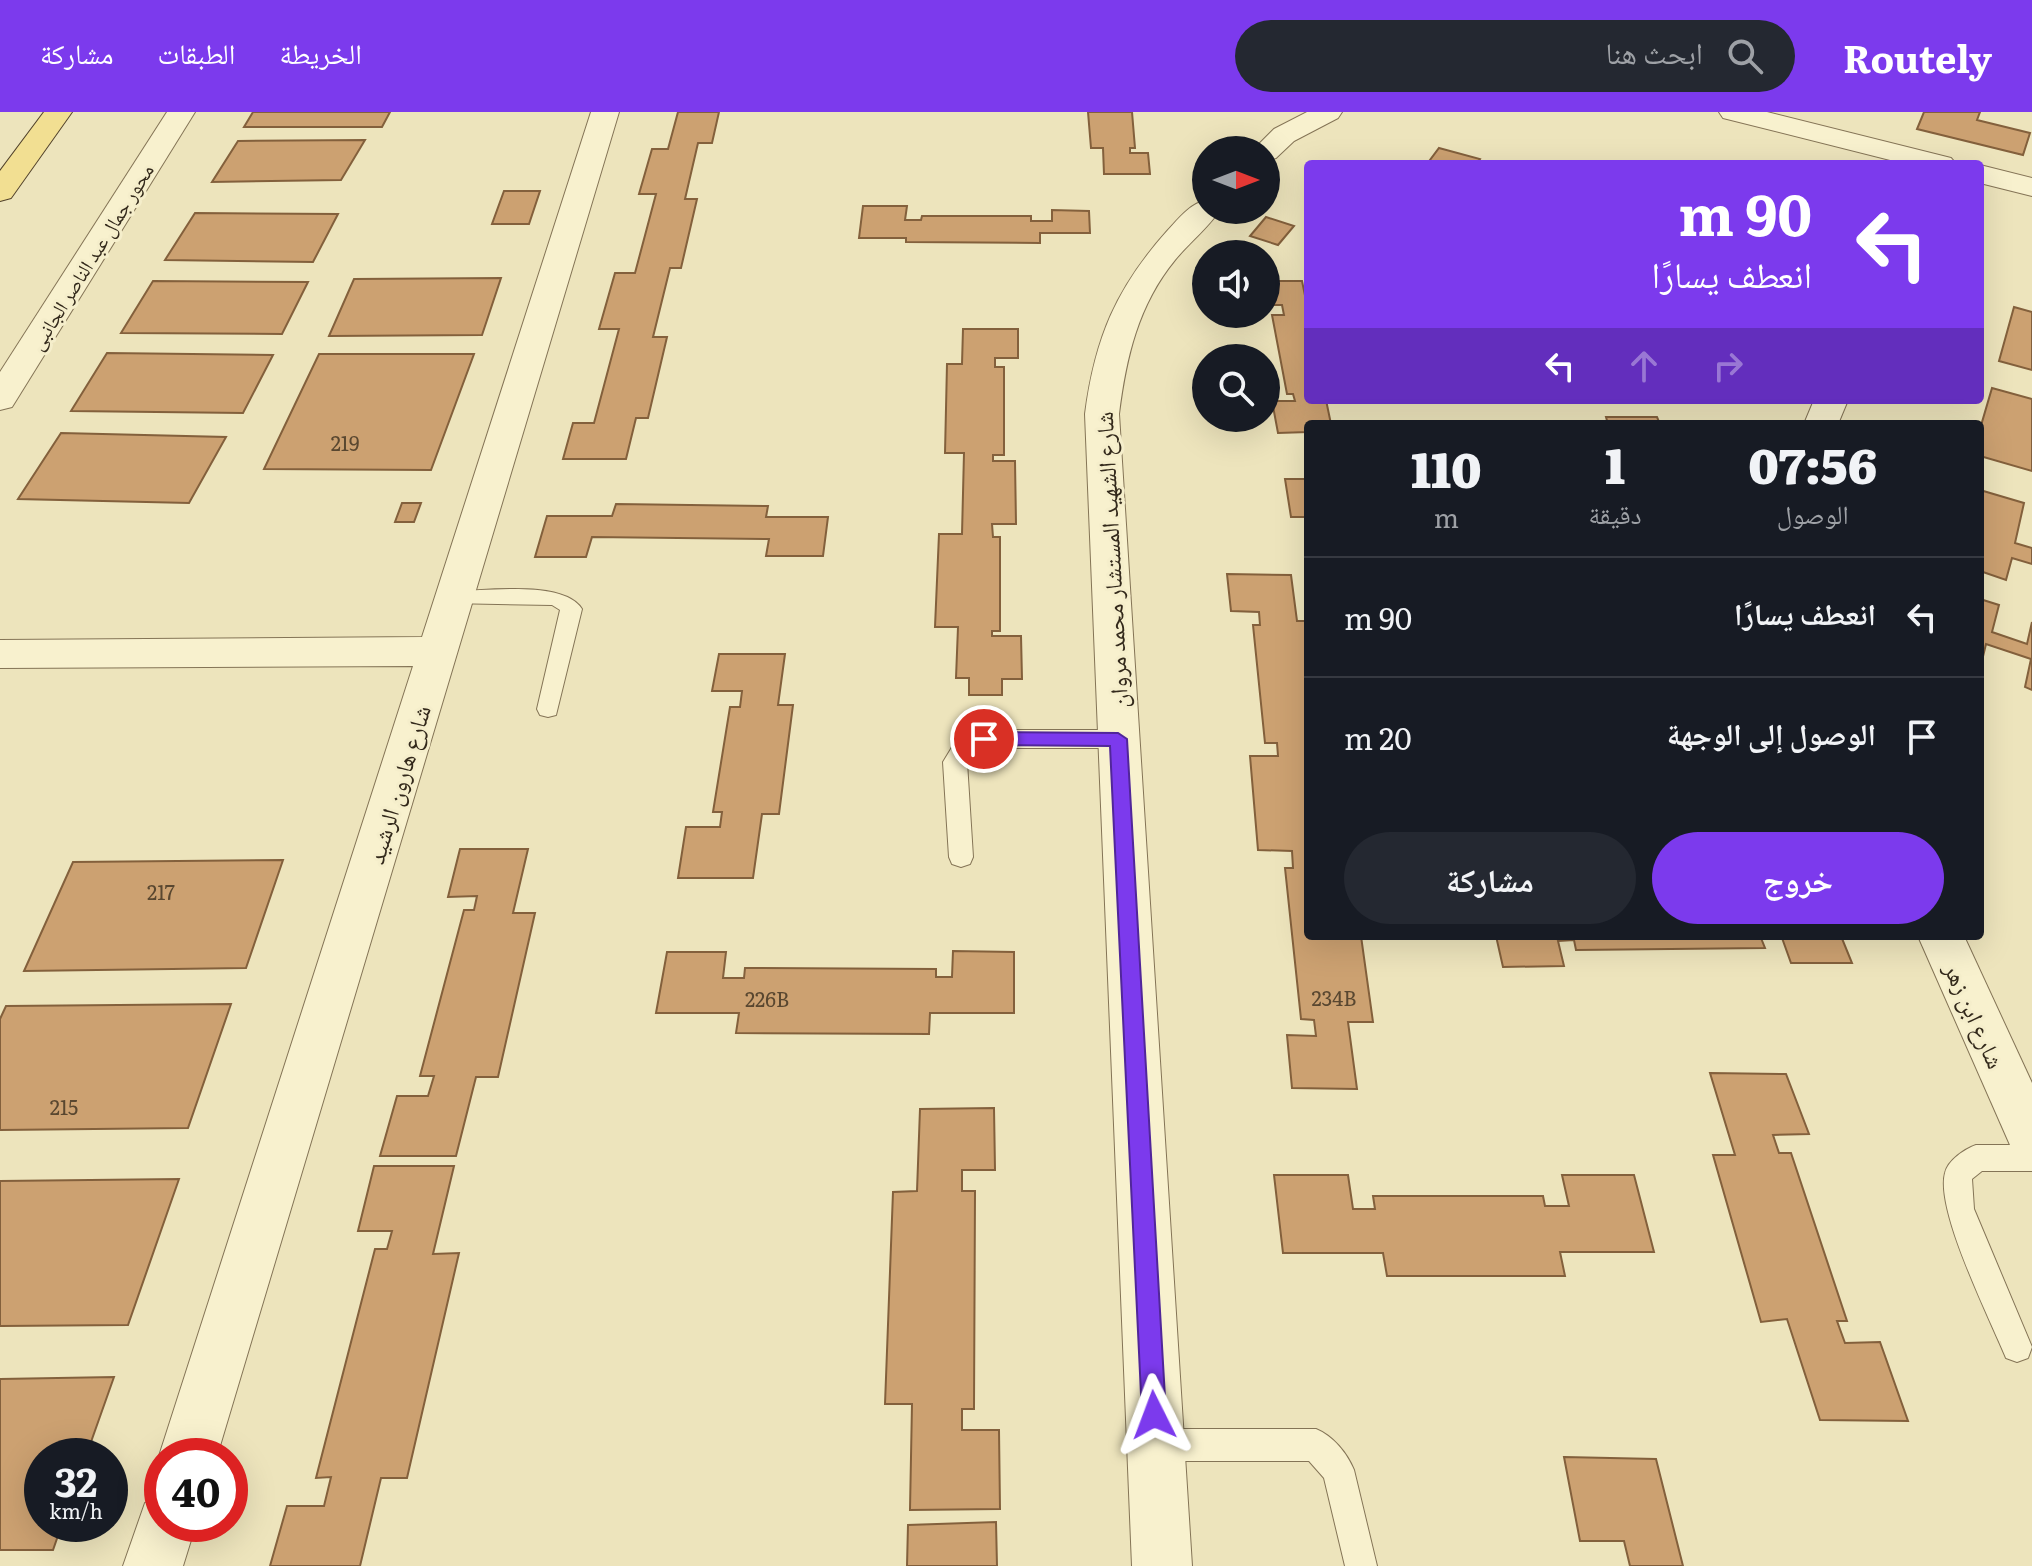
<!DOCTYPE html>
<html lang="ar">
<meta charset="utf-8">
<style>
:root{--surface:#171b24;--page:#242831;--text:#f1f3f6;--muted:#9ea1a6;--line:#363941;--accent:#7c3aed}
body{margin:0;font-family:Literata,"Noto Naskh Arabic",serif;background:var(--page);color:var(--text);direction:rtl;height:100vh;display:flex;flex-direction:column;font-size:30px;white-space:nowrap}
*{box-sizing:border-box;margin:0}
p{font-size:26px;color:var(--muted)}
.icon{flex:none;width:44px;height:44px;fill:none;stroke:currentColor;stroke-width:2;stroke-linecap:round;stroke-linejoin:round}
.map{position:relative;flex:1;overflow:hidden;direction:ltr}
.details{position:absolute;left:1304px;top:308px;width:680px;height:520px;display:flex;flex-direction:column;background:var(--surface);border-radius:8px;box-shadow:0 8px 32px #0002;direction:rtl}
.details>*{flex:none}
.top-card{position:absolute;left:1304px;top:48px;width:680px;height:244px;border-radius:8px;box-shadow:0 8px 32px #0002;direction:rtl;background:#7c3aed;color:#fff;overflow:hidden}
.needle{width:52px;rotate:90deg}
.fabs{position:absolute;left:1192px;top:24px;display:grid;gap:16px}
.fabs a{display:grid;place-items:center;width:88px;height:88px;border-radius:50%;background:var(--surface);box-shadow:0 8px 32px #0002;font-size:40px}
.speed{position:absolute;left:24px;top:1326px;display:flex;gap:16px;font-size:40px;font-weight:700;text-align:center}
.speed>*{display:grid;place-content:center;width:104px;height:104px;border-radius:50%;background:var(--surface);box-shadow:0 8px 32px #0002;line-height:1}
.speed small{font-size:20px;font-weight:400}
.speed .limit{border:12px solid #d22;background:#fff;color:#111}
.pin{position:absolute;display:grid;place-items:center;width:68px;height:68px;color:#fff;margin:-34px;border:4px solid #fff;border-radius:50%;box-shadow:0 2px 8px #0007}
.me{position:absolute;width:88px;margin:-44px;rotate:357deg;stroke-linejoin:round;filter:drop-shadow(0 0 6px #0008)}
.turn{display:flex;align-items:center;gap:28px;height:168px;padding:0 40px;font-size:36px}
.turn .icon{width:104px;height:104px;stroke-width:2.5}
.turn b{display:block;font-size:56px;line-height:68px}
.lanes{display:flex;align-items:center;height:76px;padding:0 40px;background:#0003;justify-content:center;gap:40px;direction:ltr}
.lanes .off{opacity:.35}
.eta{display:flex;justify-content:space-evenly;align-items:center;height:136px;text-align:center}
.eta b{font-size:48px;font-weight:800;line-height:56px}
.action{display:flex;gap:16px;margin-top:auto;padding:16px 40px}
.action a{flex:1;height:92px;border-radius:48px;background:var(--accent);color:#fff;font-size:32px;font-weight:800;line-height:92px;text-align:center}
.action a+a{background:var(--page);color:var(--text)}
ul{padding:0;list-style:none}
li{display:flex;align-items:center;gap:24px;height:120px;padding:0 40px;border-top:2px solid var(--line)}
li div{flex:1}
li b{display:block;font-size:30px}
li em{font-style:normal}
header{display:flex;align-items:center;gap:48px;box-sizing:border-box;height:112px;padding:0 40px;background:var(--accent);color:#fff}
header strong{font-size:38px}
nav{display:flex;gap:44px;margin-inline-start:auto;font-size:28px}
.search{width:560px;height:72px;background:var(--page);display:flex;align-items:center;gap:20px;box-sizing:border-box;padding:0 28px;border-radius:44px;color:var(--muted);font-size:30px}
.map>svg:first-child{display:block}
.building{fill:#cca171;stroke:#83603c;stroke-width:2}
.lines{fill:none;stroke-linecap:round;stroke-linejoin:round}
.service-casing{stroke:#847456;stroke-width:2}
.minor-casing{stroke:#847456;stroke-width:2}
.tertiary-casing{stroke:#847456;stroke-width:2}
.primary-casing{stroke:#51412a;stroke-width:2}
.service{fill:#f8f1ce;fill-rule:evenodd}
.minor{fill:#f8f1ce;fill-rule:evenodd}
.tertiary{fill:#f8f1ce;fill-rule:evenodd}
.primary{fill:#f2df92;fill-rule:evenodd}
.route{fill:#7c3aed;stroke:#51269a;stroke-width:2}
.labels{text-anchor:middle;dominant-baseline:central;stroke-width:6;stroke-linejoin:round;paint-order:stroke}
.far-street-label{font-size:20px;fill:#33291b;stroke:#f5eecb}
.number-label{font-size:20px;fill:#594730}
.street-label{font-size:24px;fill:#33291b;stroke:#f5eecb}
</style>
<header>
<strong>Routely</strong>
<div class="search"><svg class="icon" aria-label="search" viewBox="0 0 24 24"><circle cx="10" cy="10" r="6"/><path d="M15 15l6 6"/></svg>ابحث هنا</div>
<nav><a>الخريطة</a><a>الطبقات</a><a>مشاركة</a></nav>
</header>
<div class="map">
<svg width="2032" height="1454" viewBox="0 0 2032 1454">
<rect width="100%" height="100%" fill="#ede4bc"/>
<g class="building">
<polygon points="253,0 390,0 382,15 244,15"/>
<polygon points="678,0 719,0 712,31 698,31 685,87 697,87 681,156 670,156 653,225 667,225 648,306 636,306 626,347 563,347 573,311 594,311 619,217 599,217 615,161 635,161 656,82 639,82 652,37 668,37"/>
<polygon points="1088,0 1132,0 1135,36 1130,36 1130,41 1148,41 1150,62 1104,62 1103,36 1091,36"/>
<polygon points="1924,0 1980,0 1977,8 2030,21 2023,43 1917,17"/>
<polygon points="365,28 341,68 212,70 238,29"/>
<polygon points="1439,36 1480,47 1477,52 1427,52"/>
<polygon points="504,79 540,79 529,112 492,112"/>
<polygon points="863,94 907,94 905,108 921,108 922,104 1031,104 1031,109 1052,109 1052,98 1089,99 1090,121 1040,121 1040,131 906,130 906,126 859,126"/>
<polygon points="195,101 338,102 313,150 165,148"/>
<polygon points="1266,105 1294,114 1278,133 1250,124"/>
<polygon points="501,166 482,223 329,224 354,167"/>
<polygon points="153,169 308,170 282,222 121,221"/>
<polygon points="1266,169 1302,169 1308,198 1308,288 1326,288 1331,312 1308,312 1308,320 1278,321 1272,289 1295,289 1293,282 1287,282 1272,203 1284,203 1282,193 1266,193"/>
<polygon points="2014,195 2032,200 2032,258 1999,249"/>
<polygon points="963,217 1018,217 1018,246 995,246 995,255 1004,255 1004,343 993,343 993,349 1015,349 1016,412 992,412 993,425 1000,425 1000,519 992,519 992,524 1021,524 1022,567 1002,567 1002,583 969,583 969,566 956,566 958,515 935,515 939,422 962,422 964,341 945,341 947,252 962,252"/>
<polygon points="107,241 273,243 243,301 71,299"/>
<polygon points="319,242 474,242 431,358 264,357"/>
<polygon points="1992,276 2032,287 2032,359 1980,344 1980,317"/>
<polygon points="1606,305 1657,305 1660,312 1608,312"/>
<polygon points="61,321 226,325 189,391 18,387"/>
<polygon points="1285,367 1308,367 1308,405 1291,405"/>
<polygon points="1980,378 2024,391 2015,431 2032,436 2032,452 2012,446 2006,468 1980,459"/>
<polygon points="402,391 421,391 414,410 395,410"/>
<polygon points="616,392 768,394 766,405 828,405 823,444 766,444 769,427 592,425 586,445 535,445 547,404 612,404"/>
<polygon points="1227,462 1291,463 1297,509 1308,509 1308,824 1361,824 1373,910 1348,910 1357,977 1292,976 1287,923 1316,924 1314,908 1301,907 1285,756 1293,756 1292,739 1258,738 1250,644 1278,644 1277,631 1265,631 1253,513 1260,513 1259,500 1231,499"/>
<polygon points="1980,487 1999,493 1992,520 2027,532 2032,510 2032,578 2025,575 2031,547 1986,532 1980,557"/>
<polygon points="719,542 785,542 778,593 793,593 779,702 762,702 753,766 678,766 686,715 720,715 722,700 713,700 730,595 740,595 742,579 712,579"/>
<polygon points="460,737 528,737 513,801 535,801 498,965 476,965 456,1044 380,1044 397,984 428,984 434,964 420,964 464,798 474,798 477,784 448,785"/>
<polygon points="283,748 246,856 24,859 73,750"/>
<polygon points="1496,824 1841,824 1852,851 1791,851 1782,826 1761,826 1765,836 1576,838 1574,828 1558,829 1564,854 1503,855"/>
<polygon points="953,839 1014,840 1014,901 930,901 929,922 736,921 739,901 656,901 667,840 726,840 723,866 744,866 745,856 936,857 936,865 952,865"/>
<polygon points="231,892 188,1016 0,1018 0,907 6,894"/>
<polygon points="1710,961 1786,962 1809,1022 1773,1023 1779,1041 1791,1041 1847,1209 1837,1209 1845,1231 1880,1230 1908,1309 1820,1308 1787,1207 1761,1210 1713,1043 1735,1043"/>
<polygon points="994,996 995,1058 962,1058 962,1079 975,1079 974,1297 962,1297 962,1318 999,1318 1000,1397 910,1398 912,1292 885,1292 893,1080 917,1079 920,997"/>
<polygon points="374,1054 454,1054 433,1142 459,1141 407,1366 381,1366 360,1454 270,1454 287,1394 324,1394 331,1365 316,1366 375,1137 387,1137 392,1119 358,1119"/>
<polygon points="1274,1063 1348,1063 1353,1097 1375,1097 1373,1084 1543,1084 1545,1094 1569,1094 1562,1063 1634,1063 1654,1140 1560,1140 1565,1164 1387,1164 1383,1141 1283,1141"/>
<polygon points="179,1067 128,1213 0,1214 0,1069"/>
<polygon points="114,1265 86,1344 42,1344 42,1412 62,1412 53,1438 0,1438 0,1267"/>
<polygon points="1564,1345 1656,1347 1683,1454 1630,1454 1624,1429 1580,1429"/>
<polygon points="996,1410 997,1454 907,1454 908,1413"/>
</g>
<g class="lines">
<g class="service-casing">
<g id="service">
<path d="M455,479C487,479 564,468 582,497L556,603L548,605L540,603L537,597L560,498L552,493L448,491L444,486L448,481Z"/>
<polygon points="984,618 1118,618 1126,621 1129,627 1126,633 1118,636 984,636 973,639 967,650 973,745 970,752 961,755 952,752 949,745 943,650 957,627"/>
<path d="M1976,1033H2032V1059H1982L1972,1067L1974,1097L2032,1235L2028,1246L2017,1250L2006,1246C1990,1207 1935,1098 1945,1061C1948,1048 1965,1037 1976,1033Z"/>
<path d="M1155,1317H1316C1333,1324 1347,1341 1354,1358L1377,1454H1345L1324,1366L1309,1349H1155L1144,1344L1139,1333L1144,1322Z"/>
</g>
</g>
<g class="minor-casing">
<g id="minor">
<polygon points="167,0 195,0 17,287 12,295 0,298 0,260"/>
<polygon points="591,0 619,0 217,1344 162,1344 162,1351 159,1344 413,554 0,556 0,528 422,525"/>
<polygon points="1814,288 1848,288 1838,312 1804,312"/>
<polygon points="1918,824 1964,824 2032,971 2032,1049 2014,1042"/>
<polygon points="162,1384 162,1412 196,1412 183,1454 123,1454 145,1391"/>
</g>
</g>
<g class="tertiary-casing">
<g id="tertiary">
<polygon points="1307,0 1342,0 1338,6 1294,29 1276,46 1266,49 1266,38 1253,38 1274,17"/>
<polygon points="1719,0 1767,0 1951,46 1956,52 1906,52 1723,6"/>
<polygon points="1980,53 2032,66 2032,84 1980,71"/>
<path d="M1206,88V98H1220C1208,116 1189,131 1175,148C1138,193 1126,246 1119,302L1192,1454H1132L1085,302C1095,226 1116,176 1168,118C1179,106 1190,92 1206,88Z"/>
</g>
</g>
<g class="primary-casing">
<polygon id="primary" points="44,0 72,0 11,86 0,89 0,59"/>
</g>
<use href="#service" class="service"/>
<use href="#minor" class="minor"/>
<use href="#tertiary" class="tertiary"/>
<use href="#primary" class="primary"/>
</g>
<polygon class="route" points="984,620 1118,621 1127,627 1166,1303 1162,1311 1154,1315 1146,1311 1142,1303 1110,634 984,633 975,627"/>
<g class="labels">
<g class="far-street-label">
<text transform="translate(90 144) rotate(-58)">محور جمال عبد الناصر الجانبى</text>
</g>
<g class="number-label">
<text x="345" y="330">219</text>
<text x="161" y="779">217</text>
<text x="1334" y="885">234B</text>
<text x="767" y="886">226B</text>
<text x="64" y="994">215</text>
</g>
<g class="street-label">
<text transform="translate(1110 448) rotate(-93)">شارع الشهيد المستشار محمد مروان</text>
<text transform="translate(397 672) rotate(-73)">شارع هارون الرشيد</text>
<text transform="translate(1976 903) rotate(66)">شارع ابن زهر</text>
</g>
</g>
</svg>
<div class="fabs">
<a><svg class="needle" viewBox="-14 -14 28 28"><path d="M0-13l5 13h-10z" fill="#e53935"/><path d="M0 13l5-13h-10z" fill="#9ea1a6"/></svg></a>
<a><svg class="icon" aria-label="sound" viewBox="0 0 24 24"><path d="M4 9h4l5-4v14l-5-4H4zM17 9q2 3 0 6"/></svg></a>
<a><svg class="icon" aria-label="search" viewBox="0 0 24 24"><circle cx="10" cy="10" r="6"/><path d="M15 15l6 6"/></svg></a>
</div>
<div class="speed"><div>32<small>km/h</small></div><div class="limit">40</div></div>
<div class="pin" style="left:984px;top:627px;background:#d93025"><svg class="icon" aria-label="arrive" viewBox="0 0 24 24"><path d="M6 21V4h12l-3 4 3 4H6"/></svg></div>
<svg class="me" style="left:1154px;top:1303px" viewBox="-20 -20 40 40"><path d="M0-17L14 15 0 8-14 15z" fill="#7c3aed" stroke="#fff" stroke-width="4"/></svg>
<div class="top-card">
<div class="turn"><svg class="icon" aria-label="left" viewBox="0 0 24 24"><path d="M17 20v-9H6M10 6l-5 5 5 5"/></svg><div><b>90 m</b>انعطف يسارًا</div></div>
<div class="lanes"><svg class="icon" aria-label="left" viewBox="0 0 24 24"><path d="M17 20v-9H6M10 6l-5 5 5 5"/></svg><svg class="icon off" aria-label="ahead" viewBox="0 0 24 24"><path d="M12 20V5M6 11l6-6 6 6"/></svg><svg class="icon off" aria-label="right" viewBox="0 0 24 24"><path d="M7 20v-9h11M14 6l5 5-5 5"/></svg></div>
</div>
<section class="details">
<div class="eta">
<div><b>07:56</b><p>الوصول</p></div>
<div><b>1</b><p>دقيقة</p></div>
<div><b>110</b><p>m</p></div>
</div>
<ul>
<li><svg class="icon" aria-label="left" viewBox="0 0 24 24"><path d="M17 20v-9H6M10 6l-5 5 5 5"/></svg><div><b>انعطف يسارًا</b></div><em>90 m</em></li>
<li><svg class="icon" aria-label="arrive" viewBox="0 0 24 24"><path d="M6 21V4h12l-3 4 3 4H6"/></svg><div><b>الوصول إلى الوجهة</b></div><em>20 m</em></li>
</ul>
<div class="action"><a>خروج</a><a>مشاركة</a></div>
</section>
</div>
